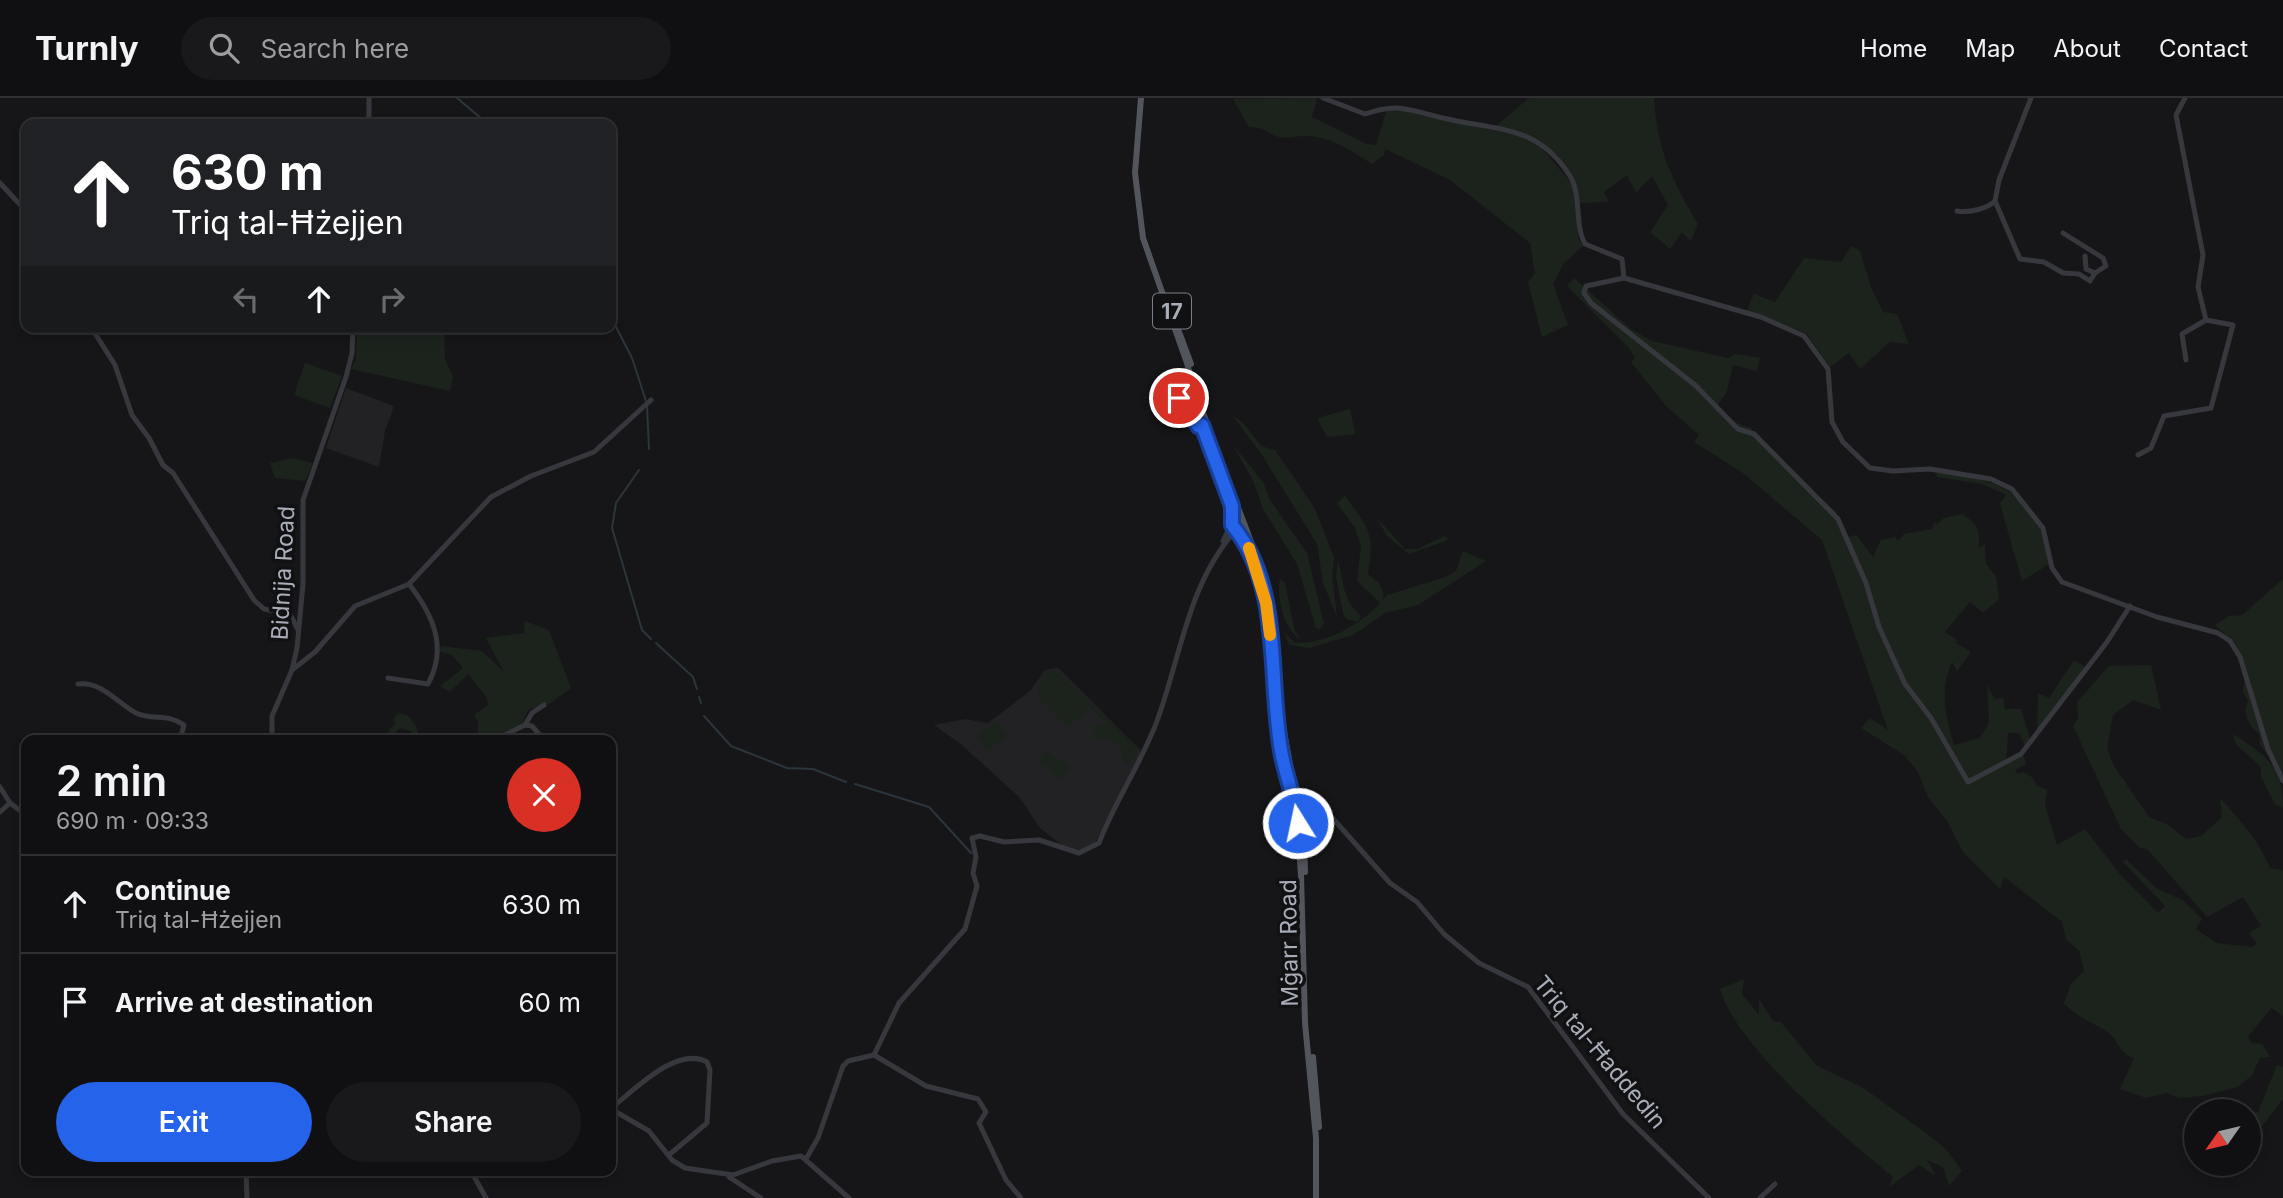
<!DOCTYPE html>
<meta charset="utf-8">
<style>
:root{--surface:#101012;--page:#19191b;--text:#f1f3f6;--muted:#9c9d9f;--line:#303032;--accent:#2563eb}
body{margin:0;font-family:Inter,sans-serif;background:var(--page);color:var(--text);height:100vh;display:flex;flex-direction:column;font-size:26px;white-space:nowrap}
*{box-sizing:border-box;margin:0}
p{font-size:23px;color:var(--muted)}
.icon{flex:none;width:38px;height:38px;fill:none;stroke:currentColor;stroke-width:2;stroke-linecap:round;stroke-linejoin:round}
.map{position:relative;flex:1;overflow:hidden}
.panel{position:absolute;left:21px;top:637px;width:595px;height:441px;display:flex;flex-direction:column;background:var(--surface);border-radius:14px;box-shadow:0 4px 10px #0003,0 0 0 2px var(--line)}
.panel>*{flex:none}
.hud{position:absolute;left:21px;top:21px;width:595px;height:214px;border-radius:14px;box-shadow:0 4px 10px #0003,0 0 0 2px var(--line);background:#202124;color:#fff;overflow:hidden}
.needle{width:46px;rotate:236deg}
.controls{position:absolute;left:2184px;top:1001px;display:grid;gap:14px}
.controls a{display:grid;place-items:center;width:77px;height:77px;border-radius:50%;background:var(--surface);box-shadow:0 4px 10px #0003,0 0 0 2px var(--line);font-size:35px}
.pin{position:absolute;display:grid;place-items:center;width:60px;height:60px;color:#fff;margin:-30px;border:4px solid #fff;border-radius:50%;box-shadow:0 2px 7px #0007}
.me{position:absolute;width:77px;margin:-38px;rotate:350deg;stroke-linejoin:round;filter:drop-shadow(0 0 5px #0008)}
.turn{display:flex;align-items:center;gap:24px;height:147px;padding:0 35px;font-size:32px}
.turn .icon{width:91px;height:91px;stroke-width:2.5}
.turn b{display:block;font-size:49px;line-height:60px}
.lanes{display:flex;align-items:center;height:66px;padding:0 35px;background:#0003;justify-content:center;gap:35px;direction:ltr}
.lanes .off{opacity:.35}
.round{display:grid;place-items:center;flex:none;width:74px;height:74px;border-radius:37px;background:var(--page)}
.summary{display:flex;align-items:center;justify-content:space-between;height:119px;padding:0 35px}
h1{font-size:42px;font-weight:600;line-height:52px}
.cta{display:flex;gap:14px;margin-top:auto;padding:14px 35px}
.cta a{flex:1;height:80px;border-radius:42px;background:var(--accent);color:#fff;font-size:28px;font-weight:600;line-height:80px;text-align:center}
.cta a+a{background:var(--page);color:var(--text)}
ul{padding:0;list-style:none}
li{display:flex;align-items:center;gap:21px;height:98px;padding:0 35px;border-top:2px solid var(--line)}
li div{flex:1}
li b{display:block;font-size:26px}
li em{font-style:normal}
header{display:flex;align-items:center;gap:42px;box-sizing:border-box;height:98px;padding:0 35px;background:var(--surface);border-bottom:2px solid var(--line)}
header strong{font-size:33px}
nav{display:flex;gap:38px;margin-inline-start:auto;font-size:24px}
.search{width:490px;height:63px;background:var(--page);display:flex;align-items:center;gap:18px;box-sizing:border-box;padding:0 24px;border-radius:38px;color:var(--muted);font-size:26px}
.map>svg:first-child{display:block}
.built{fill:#222225}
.green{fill:#1c231d}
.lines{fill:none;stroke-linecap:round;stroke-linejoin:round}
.stream{stroke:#2c353c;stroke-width:2}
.minor{stroke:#37383d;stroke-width:5}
.major{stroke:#53555c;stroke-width:6}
.route-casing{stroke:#184099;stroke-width:18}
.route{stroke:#2563eb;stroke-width:12}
.slow{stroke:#f59e0b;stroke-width:12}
.labels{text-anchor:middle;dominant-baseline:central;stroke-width:7;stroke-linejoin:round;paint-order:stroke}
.shield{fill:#111113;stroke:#7b7e86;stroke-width:2}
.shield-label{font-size:21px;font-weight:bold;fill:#a8adb8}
.street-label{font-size:23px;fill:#a8adb8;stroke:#111113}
</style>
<header>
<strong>Turnly</strong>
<div class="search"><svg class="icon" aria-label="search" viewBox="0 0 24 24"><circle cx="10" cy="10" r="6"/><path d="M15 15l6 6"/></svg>Search here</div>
<nav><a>Home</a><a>Map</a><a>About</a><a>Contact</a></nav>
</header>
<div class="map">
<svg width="2283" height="1100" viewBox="0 0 2283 1100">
<rect width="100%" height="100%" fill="#161618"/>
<g class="built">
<polygon points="346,290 394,308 385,333 379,369 326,350"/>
<polygon points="1058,570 1142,654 1093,749 1079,752 1063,748 1040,730 1020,700 962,647 934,627 965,621 988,625 1030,593 1045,572"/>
</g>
<g class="green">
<path d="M1317,0L1312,19L1367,46L1376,47L1387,11L1407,10L1522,37L1540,48L1573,87L1579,142L1583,148L1563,166L1553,186L1568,227L1542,239L1528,184L1535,175L1530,145L1450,82L1385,51L1384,57L1372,66C1353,54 1329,37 1306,38C1296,38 1289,41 1279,39C1266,35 1263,28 1249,29L1233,1Z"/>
<path d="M1529,0H1654C1657,51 1672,83 1698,126L1691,143L1682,134L1670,151L1650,134L1668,107L1652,78L1636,95L1627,77L1604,94L1609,104L1579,105C1571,59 1540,38 1497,27Z"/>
<polygon points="1851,148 1860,153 1872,192 1883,214 1897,216 1909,246 1890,244 1860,271 1849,255 1830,269 1806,235 1747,212 1754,196 1775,204 1804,160 1841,164"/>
<path d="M1574,180L1631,231L1652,243L1728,260L1735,256L1760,260L1757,273L1733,267L1727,293L1717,308L1733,324L1752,330L1750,334H1756L1799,380L1835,413L1848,439L1856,437L1873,459L1881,442L1895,439L1898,443L1904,436L1932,431L1934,424L1937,426L1944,420L1962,416C1977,425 1980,432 1979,450L1985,446L1986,466L1996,478L1999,501L1983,515L1970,504L1945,534L1957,542L1956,545L1971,554L1957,573L1952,564C1939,592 1946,619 1954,647L1980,640L1989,625L1987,587L1995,601L2003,600L2005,611H2021L2030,641L2025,648L2019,635H2008L2006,666L2023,657L2026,666L2015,672L2017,676L2024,674L2033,680L2036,687L2047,692L2045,707L2057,747L2085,731L2119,775L2158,815L2165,808L2123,764L2127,762L2156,790L2184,803L2202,821L2196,831L2216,845L2252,849L2257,846L2249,835L2261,828L2243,799L2207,819L2147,751L2140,750L2121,731L2073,628L2078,621L2077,604L2109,568L2151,567L2161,612L2133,602L2113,617L2107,650L2114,668L2149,719L2167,726L2186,741L2201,738L2222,719L2220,700C2239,721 2259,742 2270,770L2283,772V918L2271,910L2248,939L2252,945L2262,946L2270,959L2260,960L2252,977L2238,989L2202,998L2179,1000L2167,995L2146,1000L2120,991L2134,960C2118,955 2118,940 2106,933C2091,924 2077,919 2064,905L2071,886L2084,873L2079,853L2066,841L2062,824L2004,779L2000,791L1963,754L1947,723L1928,699L1918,674L1904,657L1861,630L1870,620L1888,632L1822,442L1743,375L1694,344L1699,337L1666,308L1631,264L1635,260L1629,250L1567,188Z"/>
<polygon points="357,229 444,229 445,261 453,279 450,293 351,271 356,262"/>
<polygon points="305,265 342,278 330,310 294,297"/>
<polygon points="1350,311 1355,336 1327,339 1317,320"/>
<polygon points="1233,318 1243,325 1261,348 1275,352 1314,409 1334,459 1332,477 1337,519 1323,485 1317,446 1262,357"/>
<polygon points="1233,347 1263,384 1270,402 1307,455 1324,526 1320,531 1316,530 1297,466 1263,411 1254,385"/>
<polygon points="293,360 313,365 305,383 275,380 270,365"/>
<path d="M1936,373C1982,381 2016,383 2040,429C2046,440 2045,455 2049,466L2022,483L2000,406L2006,397L1982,386L1937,379Z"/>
<path d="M1345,398C1369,431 1375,434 1368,476L1379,485L1384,497L1381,504L1387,497L1446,479L1456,473L1463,453L1486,463L1418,507L1385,515L1353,537L1309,550L1289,547L1284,534L1295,545C1327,546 1360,527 1380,505L1357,483L1361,447L1355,430L1337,405Z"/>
<polygon points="1377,420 1405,451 1417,451 1445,438 1448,442 1409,456 1387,438"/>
<path d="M1338,462C1344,486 1343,503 1361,518L1358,524L1346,521L1343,515L1336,479Z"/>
<path d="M1280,481L1285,485L1295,534L1301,541C1284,535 1276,496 1280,481Z"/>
<polygon points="2283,481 2283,676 2274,662 2236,546 2215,527 2229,518 2242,517"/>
<polygon points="525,523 549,532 571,590 551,605 529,611 521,628 489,642 478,642 478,624 474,617 488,607 487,600 468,576 450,594 440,588 463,570 452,557 440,554 441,548 482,553 504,574 486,540 524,535"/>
<polygon points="2074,562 2086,569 2037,632 2038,595 2049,600"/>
<path d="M1057,572L1140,652L1129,667L1121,661L1123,653L1109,640L1094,641L1091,634L1095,628L1107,626L1088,608L1083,619L1071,624L1073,627L1068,629L1038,600C1038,589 1037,584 1046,574Z"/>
<path d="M2245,579L2271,661L2260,647V636C2249,629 2242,616 2248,603L2243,594Z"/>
<polygon points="398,615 407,617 415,626 419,638 427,638 424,642 419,642 410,633 400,630 389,641 388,633 396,625 393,622"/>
<polygon points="997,624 1007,638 987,652 977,638"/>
<path d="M2233,636C2266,658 2283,667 2283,710L2275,706L2261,679V669L2236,646Z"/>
<polygon points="1046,652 1070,669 1062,681 1038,664"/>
<path d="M1744,881L1742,896L1759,917V901L1773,923L1781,924L1817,968L1862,989L1926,1035L1946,1051L1962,1073L1949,1088L1943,1069L1927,1062L1936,1078L1919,1067L1889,1089L1893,1079C1843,1038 1738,951 1720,891Z"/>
<polygon points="2277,967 2283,969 2283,1001 2249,1045 2247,1013 2258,1014"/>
</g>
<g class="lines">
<g class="stream">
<polyline points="457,0 488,26"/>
<polyline points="611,219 632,260 646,303"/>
<polyline points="647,308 649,351"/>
<polyline points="639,372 616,405 612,430 642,532 651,541"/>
<polyline points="656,545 693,579 697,591"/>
<polyline points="699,599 701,605"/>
<polyline points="704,618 731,648 787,670 813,671 846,684"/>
<polyline points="855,686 929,709 971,755"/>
</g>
<g class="minor">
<polyline points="369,0 369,26"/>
<path d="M1323,0L1365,16C1400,4 1408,12 1443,20C1495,33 1537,25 1570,78C1582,98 1574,126 1585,146L1622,161L1624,180"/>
<polyline points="2031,0 1999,82 1995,103 2020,161 2044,164 2063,175 2079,176 2090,183 2095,175 2106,168 2103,160 2063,135"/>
<polyline points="2185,0 2176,17 2203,157 2198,189 2206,222 2182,236 2186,262"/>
<polyline points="0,85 26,113"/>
<path d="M1957,113C1969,115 1987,111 1995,103"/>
<polyline points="2085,158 2086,171 2095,175"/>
<polyline points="91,229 115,267 132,317 149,340 163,367 173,375 254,502 264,511 290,516 298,532"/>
<polyline points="1169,274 1175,283 1179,300 1198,328 1202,327"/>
<polyline points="2138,357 2151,350 2164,318 2211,310 2233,227 2206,222"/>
<polyline points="1223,443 1232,424"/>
<polyline points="2130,508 2107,544 2021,656 1968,684 1931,620 1905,586 1879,529 1866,485 1838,421 1754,336 1738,331 1695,287 1591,205 1584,195 1586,188 1624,180 1761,219 1804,238 1828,271 1832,324 1843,344 1870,370 1893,373 1930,371 1991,381 2012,391 2043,430 2052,470 2062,484 2157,519 2218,535 2230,543 2240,559 2268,651 2283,683"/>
<polyline points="292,572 315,554 355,508 409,486 491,399 531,378 594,354 651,302"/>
<path d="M388,580L428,586C448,549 433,517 409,486"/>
<path d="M78,586C102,583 117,605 136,615C153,623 168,615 184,627L180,642"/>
<polyline points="525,627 532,628 544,642"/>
<polyline points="272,642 272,618 292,572 297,550 303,486 303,402 346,279 352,255 353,229"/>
<polyline points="495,642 525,627 532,615 544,607"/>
<polyline points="0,689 10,705 26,717"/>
<polyline points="1300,710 1329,716 1390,785 1417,804 1444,836 1479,865 1528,889 1623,1016 1709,1100"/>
<polyline points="0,714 10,705"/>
<path d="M874,957L899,905L965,831L977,788L973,775L976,759L972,740L980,738L1004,744L1039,742L1079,755L1099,745C1115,703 1141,666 1157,623C1181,558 1188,485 1236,432"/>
<polyline points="874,957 926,988 978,1001 986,1014 979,1025 1006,1082 1021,1100"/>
<path d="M611,1010C633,994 676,947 707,964L710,972L707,1025L670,1056"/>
<polyline points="611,1011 649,1033 672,1062 685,1070 733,1077 772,1063 801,1058 849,1100"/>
<polyline points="806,1061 818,1040 843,968 848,963 874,957"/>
<polyline points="246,1073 247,1100"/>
<polyline points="471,1073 486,1100"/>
<polyline points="729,1079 761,1100"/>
<polyline points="1760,1100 1775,1086"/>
</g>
<g class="major">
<polyline points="1141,0 1135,75 1143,140 1187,265 1206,340 1232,408 1232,427 1245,440 1266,505 1282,658 1296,711 1301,777 1305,925 1316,1040 1316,1100"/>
<polyline points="1168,204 1191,266"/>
<path d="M1204,317C1220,372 1246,422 1262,477"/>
<polyline points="1283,629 1304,740 1305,774"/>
<polyline points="1313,959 1319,1029"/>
</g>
</g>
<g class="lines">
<g class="route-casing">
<path id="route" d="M1179,300L1198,328L1202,327L1232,408V427C1284,489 1267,583 1282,658C1287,681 1295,702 1298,725"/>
</g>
<use href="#route" class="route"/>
<polyline class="slow" points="1249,450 1266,505 1270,537"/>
</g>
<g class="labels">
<rect class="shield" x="1153" y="195.5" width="38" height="35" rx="5"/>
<g class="shield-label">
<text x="1172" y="213">17</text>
</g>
<g class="street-label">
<text transform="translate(283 475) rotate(-87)">Bidnija Road</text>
<text transform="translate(1289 845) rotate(-91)">Mġarr Road</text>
<text transform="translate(1600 954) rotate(50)">Triq tal-Ħaddedin</text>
</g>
</g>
</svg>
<div class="controls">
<a><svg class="needle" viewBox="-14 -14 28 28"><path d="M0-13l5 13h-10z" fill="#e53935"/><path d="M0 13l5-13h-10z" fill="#9c9d9f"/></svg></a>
</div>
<div class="pin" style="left:1179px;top:300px;background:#d93025"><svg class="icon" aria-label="arrive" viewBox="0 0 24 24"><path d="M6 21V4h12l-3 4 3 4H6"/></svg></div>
<svg class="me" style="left:1298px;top:725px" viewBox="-20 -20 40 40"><circle r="17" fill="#2563eb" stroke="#fff" stroke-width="3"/><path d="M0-11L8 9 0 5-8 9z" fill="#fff"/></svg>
<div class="hud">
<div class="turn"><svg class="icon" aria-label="ahead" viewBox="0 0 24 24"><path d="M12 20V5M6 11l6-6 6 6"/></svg><div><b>630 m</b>Triq tal-Ħżejjen</div></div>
<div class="lanes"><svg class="icon off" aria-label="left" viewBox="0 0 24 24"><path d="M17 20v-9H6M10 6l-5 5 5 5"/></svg><svg class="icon" aria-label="ahead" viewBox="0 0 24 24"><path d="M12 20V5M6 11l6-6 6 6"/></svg><svg class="icon off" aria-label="right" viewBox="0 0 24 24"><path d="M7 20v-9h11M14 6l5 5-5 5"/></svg></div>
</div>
<section class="panel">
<div class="summary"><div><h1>2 min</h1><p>690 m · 09:33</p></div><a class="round" style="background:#d93025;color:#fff"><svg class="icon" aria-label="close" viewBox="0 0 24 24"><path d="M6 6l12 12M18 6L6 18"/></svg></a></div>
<ul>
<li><svg class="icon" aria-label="ahead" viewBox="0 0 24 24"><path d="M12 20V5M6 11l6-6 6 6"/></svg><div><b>Continue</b><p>Triq tal-Ħżejjen</p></div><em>630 m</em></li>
<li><svg class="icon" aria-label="arrive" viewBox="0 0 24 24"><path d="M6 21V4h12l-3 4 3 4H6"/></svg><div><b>Arrive at destination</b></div><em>60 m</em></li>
</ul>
<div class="cta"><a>Exit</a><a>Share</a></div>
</section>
</div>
